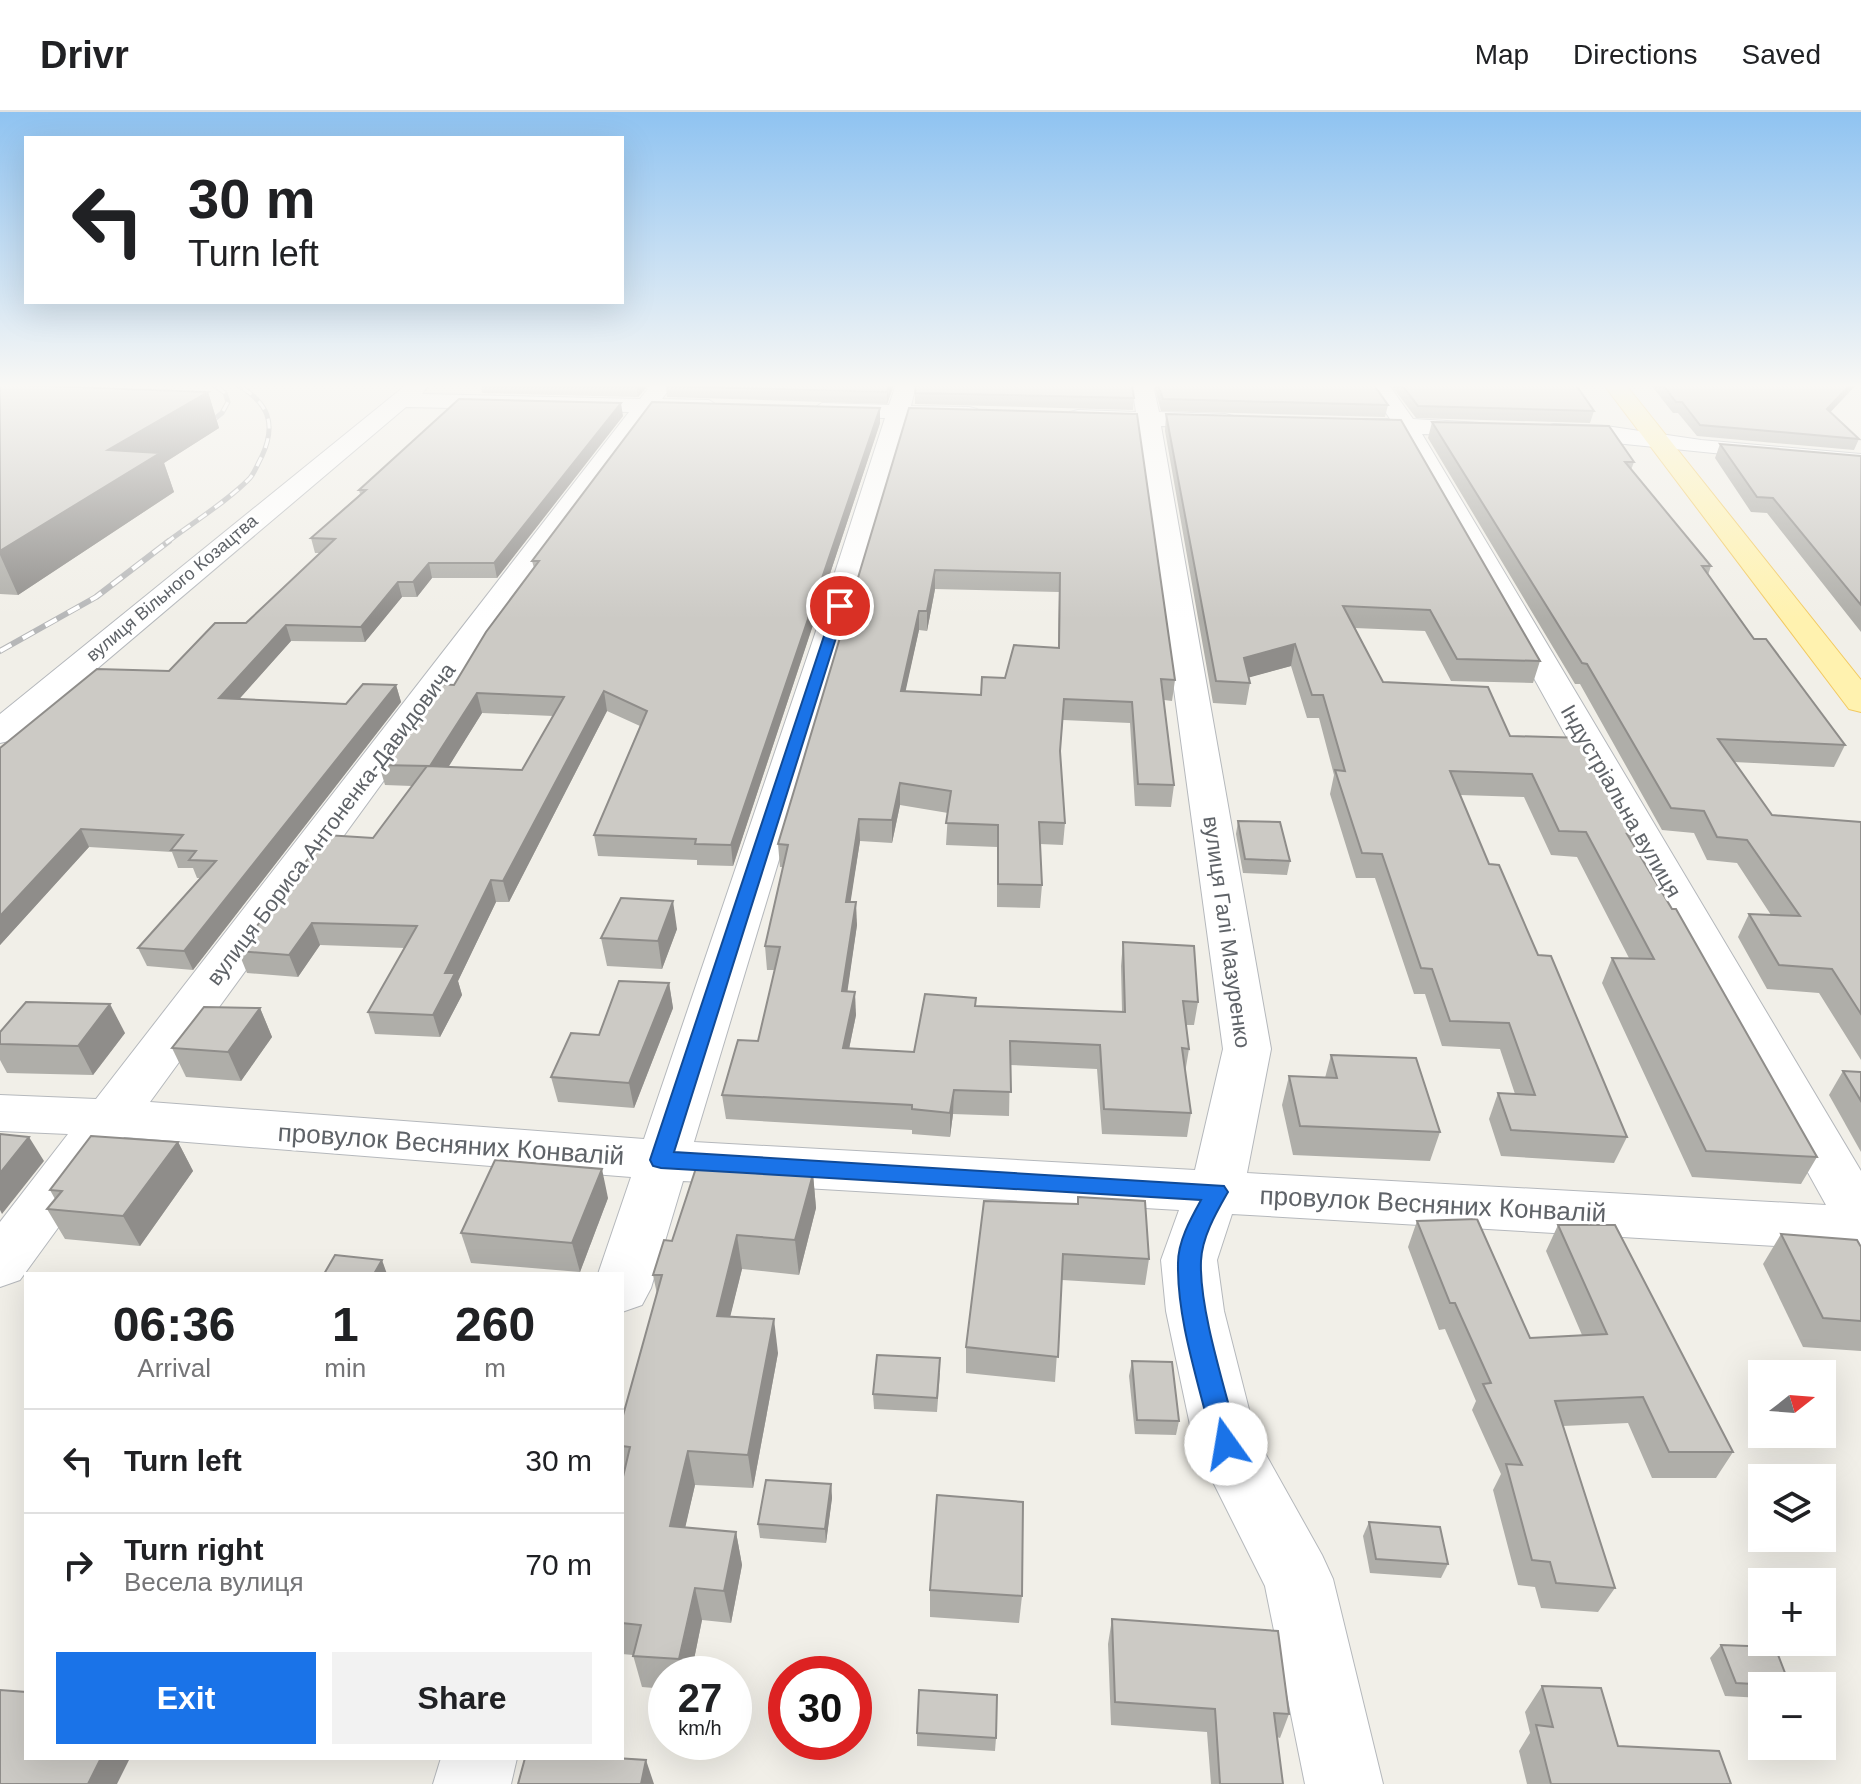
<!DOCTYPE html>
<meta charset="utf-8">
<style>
:root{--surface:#fff;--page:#f2f2f2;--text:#202124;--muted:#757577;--line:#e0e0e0;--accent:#1a73e8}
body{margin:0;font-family:Helvetica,sans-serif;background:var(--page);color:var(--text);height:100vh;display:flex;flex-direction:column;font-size:30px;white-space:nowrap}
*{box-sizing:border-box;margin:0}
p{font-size:26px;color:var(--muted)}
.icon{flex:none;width:44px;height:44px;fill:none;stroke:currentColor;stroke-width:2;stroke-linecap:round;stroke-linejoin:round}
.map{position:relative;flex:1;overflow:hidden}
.sheet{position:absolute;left:24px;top:1160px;width:600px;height:488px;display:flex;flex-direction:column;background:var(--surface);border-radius:0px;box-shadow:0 8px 32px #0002}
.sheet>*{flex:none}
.guide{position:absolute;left:24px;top:24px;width:600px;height:168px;border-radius:0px;box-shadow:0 8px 32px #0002;background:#fff;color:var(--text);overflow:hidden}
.needle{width:52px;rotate:73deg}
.buttons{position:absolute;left:1748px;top:1248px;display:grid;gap:16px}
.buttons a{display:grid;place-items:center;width:88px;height:88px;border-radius:0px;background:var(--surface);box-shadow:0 8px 32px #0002;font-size:40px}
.speed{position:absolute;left:648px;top:1544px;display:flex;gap:16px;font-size:40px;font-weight:700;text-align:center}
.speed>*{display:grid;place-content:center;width:104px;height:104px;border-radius:50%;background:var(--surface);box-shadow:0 8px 32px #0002;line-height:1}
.speed small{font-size:20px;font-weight:400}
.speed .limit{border:12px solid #d22;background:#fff;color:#111}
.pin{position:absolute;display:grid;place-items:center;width:68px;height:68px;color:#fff;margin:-34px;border:4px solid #fff;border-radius:50%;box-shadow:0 2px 8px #0007}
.me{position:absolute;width:88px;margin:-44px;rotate:347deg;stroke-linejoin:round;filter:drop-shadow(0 0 6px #0008)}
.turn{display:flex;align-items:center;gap:28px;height:168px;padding:0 32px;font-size:36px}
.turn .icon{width:104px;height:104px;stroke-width:2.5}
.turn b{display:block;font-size:56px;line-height:68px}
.eta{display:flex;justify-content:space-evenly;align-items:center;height:136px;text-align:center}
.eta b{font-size:48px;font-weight:600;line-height:56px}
.button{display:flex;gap:16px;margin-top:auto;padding:16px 32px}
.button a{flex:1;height:92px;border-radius:0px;background:var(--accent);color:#fff;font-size:32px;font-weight:600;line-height:92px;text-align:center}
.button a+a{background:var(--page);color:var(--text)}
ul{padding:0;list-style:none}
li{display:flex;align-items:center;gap:24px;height:104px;padding:0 32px;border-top:2px solid var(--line)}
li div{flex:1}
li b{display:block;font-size:30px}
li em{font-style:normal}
header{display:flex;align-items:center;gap:48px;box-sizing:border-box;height:112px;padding:0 40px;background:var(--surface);border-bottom:2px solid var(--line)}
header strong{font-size:38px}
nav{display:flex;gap:44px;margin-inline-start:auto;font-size:28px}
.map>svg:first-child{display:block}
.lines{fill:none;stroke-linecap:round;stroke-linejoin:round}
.minor-casing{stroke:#b5b8bc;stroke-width:2}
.major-casing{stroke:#f2c960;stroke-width:2}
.minor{fill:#fff;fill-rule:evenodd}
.major{fill:#fff2af;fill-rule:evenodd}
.rail-far1-casing{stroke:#b6b7b8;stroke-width:5}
.rail-casing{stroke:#b6b7b8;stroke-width:6}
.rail-far1{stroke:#fff;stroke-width:3;stroke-dasharray:10;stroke-linecap:butt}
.rail{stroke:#fff;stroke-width:4;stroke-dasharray:13;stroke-linecap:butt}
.wall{fill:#afaea9;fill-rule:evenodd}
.shaded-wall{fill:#8f8d8a}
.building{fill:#cccac5;stroke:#8f8d8a;stroke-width:2;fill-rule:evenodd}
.route{fill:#1a73e8;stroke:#114b97;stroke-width:2}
.labels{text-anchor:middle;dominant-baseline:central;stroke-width:6;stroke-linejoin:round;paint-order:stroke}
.far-street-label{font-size:18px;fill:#5f6368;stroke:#fff}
.street-label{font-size:22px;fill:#5f6368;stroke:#fff}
.near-street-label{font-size:26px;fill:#5f6368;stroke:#fff}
</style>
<header>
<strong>Drivr</strong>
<nav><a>Map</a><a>Directions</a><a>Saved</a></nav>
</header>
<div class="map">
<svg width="1861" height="1672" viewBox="0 0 1861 1672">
<rect width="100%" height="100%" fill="#f1efe8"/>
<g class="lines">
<g class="minor-casing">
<g id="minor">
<polygon points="406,273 429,273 422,282 640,287 651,273 669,273 671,275 662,287 709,288 720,295 709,302 652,300 150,990 644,1027 815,522 885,306 822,305 811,298 822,291 889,293 896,273 916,273 911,294 969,295 977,297 980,302 977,307 969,309 907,307 847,522 694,1030 1195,1058 1223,937 1138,313 1078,312 1070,310 1067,305 1070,300 1078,298 1136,300 1132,273 1153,273 1159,300 1225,302 1233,304 1236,309 1233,314 1225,316 1161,314 1271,937 1247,1061 1826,1093 1398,321 1346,319 1338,317 1334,312 1338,307 1390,307 1368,273 1389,273 1413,307 1497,312 1501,317 1497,322 1489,324 1422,322 1861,1059 1861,1139 1232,1102 1217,1148 1224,1199 1256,1325 1322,1443 1333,1467 1383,1672 1305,1672 1265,1474 1194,1332 1166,1199 1161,1148 1179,1098 683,1069 651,1176 642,1193 622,1200 622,1162 598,1162 631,1065 124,1025 20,1168 0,1175 0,1110 68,1022 0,1019 0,983 96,987 629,300 406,295 13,628 0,631 0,602"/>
<polygon points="1554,312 1606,314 1701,328 1861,342 1861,356 1546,324 1542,319 1546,314"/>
<polygon points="441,1646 517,1646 511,1672 433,1672"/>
</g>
</g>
<g class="major-casing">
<polygon id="major" points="1604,273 1626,273 1861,568 1861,600 1849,597"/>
</g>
<use href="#minor" class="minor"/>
<use href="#major" class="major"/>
<g class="rail-far1-casing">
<g id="rail-far1">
<polyline points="208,312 222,301 228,290 225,281 214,273"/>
<path d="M166,431C192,411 228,389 250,366C255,360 258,351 262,344C277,311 268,291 238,273"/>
</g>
</g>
<g class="rail-casing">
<polyline id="rail" points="0,539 96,485 169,429"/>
</g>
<use href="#rail-far1" class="rail-far1"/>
<use href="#rail" class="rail"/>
</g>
<g class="wall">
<polygon points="0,273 208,280 219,316 164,351 174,380 18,483 0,482"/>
<polygon points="481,273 649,273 638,285 482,281"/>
<polygon points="894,273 887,292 667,285 666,274"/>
<polygon points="1154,273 1374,273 1388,293 1385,305 1161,299"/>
<polygon points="1391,273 1576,273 1594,299 1590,311 1416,306"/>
<polygon points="1651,273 1856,273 1830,300 1859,327 1854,338 1697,324 1678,301 1673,301"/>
<polygon points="915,281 1134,286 1133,298 915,292"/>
<path d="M909,296L1175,568L1172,589L1164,588L1174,673L1171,695L1135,694L1130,611L1063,608L1060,640L1065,711L1063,733L1040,732L1042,773L1040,796L997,795V735L946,733L948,701L900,693L892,731L860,729L850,790L857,813L847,879L856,903L849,937L914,940L976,894L1122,900L1121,854L1123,830L1198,890L1194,913H1186L1189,937L1185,961L1191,1001L1187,1025L1102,1022L1097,957L1010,953L1009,1004L953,1002L950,1025L912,1022V1018L726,1007L722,983L758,929L775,858H767L765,834L783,755H780L778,732ZM935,477L1059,480L1058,536L1005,566L981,583L905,579L919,518L927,519Z"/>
<polygon points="1166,302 1540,549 1533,571 1451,569 1425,519 1355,516 1383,570 1510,624 1622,690 1619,697 1634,723 1631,729 1817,1045 1801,1072 1692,1065 1602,871 1612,846 1629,846 1577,745 1551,743 1524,685 1460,683 1489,752 1538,843 1627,1025 1614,1051 1501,1044 1489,1007 1498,981 1515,982 1500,937 1442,934 1425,882 1414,882 1375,766 1356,766 1330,682 1334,663 1319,606 1307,606 1291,554 1249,565 1250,571 1246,593 1213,591 1165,319"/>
<polygon points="623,304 497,466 432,466 417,485 402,485 365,530 291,529 239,587 346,592 396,573 401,590 193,858 147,854 138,836 200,766 197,766 193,756 178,756 172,740 89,735 0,833 0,636 169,559 246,511 320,441 315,441 311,426 360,382 359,378"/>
<polygon points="1432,310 1634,350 1631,358 1711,454 1708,463 1754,527 1845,633 1834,655 1734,650 1772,703 1861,710 1861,948 1819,881 1767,877 1738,825 1749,802 1771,803 1737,751 1707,748 1694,721 1662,718 1580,572 1575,572 1428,326"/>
<path d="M880,311L733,754L697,753V748L598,744L594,723L640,614L607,599L509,790H496L458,869L462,883L440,925L375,922L368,900L405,836L320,833L298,865L247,861L238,839L373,726L412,674L385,673L379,653L454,573L534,456L532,449ZM482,601L553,604L522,658L448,655Z"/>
<polygon points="1720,332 1861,344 1861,520 1767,401 1751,400 1715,346"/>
<polygon points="1238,709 1290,749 1287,763 1243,761 1236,722"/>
<polygon points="677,817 662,857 607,854 601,826"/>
<polygon points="669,871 673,896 634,996 558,990 551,965"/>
<polygon points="260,896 272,925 241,969 186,965 172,936"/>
<polygon points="0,920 125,921 93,963 7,961 0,948"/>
<polygon points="1331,943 1440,1020 1430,1049 1293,1043 1282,993 1289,964 1325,966"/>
<polygon points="1843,959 1861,960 1861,1040 1829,983"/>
<polygon points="178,1030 193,1059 140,1134 65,1127 47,1097 55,1087 50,1078"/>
<polygon points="768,1062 813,1062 816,1096 799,1163 742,1157 730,1204 778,1241 753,1376 695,1373 685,1415 736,1420 742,1453 731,1511 702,1508 691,1562 666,1562 666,1577 642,1575 633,1543 622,1542 622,1307 657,1182 653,1163 672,1129"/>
<polygon points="1078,1085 1149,1147 1145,1173 1062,1168 1055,1270 966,1261 966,1235 1077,1092"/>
<polygon points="608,1086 580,1160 471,1151 461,1121"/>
<polygon points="1417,1109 1530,1226 1582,1223 1546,1139 1558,1113 1733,1340 1716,1366 1652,1366 1628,1311 1563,1314 1615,1476 1598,1500 1541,1496 1535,1475 1518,1473 1493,1378 1501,1362 1472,1298 1476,1289 1445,1217 1439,1218 1408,1135"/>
<polygon points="1781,1122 1861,1135 1861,1239 1803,1235 1763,1152"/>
<polygon points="1132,1249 1179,1309 1176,1323 1135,1322 1129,1264"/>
<polygon points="940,1261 937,1300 874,1297 873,1282"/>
<polygon points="831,1372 832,1386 826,1431 760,1426 758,1412"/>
<polygon points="1369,1410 1448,1452 1441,1466 1370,1461 1363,1424"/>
<polygon points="930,1478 1022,1484 1019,1511 930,1505"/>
<polygon points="1112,1507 1289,1602 1280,1626 1277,1625 1283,1672 1211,1672 1207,1620 1111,1613 1108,1532"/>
<polygon points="1721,1533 1790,1574 1762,1574 1762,1586 1725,1584 1710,1546"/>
<polygon points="1542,1574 1618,1634 1731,1672 1527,1672 1519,1639 1530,1621 1525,1600"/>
<polygon points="917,1621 996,1626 995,1639 917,1634"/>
</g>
<g class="shaded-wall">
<polygon points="637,273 649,273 638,285 636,274"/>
<polygon points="889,273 894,273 887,292 887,280"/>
<polygon points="1850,273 1856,273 1823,308 1827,297"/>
<polygon points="208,280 219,316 164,351 174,380 18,483 0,443 0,439 108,338"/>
<polygon points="621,291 623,304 497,466 494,451"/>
<polygon points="880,296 880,311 733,754 731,733"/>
<polygon points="429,451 432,466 417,485 413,470"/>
<polygon points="935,458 935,477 927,519 927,499"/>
<polygon points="398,470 402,485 365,530 361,515"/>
<polygon points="919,499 919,518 901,600 901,579"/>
<polygon points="286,513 291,529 225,603 219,586"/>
<polygon points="1295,532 1291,554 1240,568 1244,546"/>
<polygon points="396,573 401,590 193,858 184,839"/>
<polygon points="604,579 607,599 509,790 503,769"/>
<polygon points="477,581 482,601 436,675 430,654"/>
<polygon points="900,671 900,693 892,731 892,708"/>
<polygon points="859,707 860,729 847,813 846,790"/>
<polygon points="81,717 89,735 0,833 0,804"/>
<polygon points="491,768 496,790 458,869 462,883 440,925 433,903 445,861"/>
<polygon points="673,789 677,817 662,857 658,829"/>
<polygon points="856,790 857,813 844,903 842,879"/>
<polygon points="312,811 320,833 298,865 289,843"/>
<polygon points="669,871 673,896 634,996 629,971"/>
<polygon points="855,880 856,903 844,961 843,936"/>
<polygon points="110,892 125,921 93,963 78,934"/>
<polygon points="260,896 272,925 241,969 228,940"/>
<polygon points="954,978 953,1002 950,1025 950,1001"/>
<polygon points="29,1025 44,1049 2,1102 0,1098 0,1061"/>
<polygon points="178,1030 193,1059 140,1134 123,1104"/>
<polygon points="602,1057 608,1086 580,1160 572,1131"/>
<polygon points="813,1062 816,1096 799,1163 795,1128"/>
<polygon points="737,1123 742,1157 722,1238 717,1204"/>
<polygon points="382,1148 387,1162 374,1162"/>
<polygon points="774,1207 778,1241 753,1376 748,1343"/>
<polygon points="688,1339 695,1373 678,1447 670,1414"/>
<polygon points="831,1372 832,1386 826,1431 825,1417"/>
<polygon points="736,1420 742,1453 731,1511 724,1479"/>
<polygon points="695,1476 702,1508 691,1562 683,1562 679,1547"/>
<polygon points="101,1646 130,1646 117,1672 88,1672"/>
<polygon points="646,1648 654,1672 641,1672"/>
</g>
<g class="building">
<polygon points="0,273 15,273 208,280 108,338 160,341 0,439"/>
<polygon points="666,273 889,273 887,280 666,274"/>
<polygon points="916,273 1132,273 1134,286 915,281"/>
<polygon points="1158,273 1374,273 1388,293 1163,287"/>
<polygon points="1402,273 1576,273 1594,299 1418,294"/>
<polygon points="1663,273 1850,273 1827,297 1859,327 1700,313 1682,290 1676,290"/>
<polygon points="459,287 621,291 494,451 429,451 413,470 398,470 361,515 286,513 219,586 346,592 363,572 396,573 184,839 138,836 216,749 189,748 196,739 171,738 183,723 81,717 0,804 0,636 97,557 169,559 215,511 246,511 335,427 311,426 366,378 359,378"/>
<polygon points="652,290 880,296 731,733 695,732 696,727 594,723 647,599 604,579 503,769 491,768 445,861 455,861 433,903 368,900 417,814 312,811 289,843 238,839 326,723 373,726 427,654 522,658 564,585 477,581 430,654 379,653 439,572 454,573 486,520 539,449 532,449"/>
<path d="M909,296L1137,302L1175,568L1161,567L1174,673L1138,672L1132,590L1064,587L1060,639L1065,711L1039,710L1042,773L998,772V713L946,711L951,679L900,671L892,708L859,707L846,790H856L842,879L855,880L843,936L914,940L925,882L976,886L975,894L1125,900L1123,830L1194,834L1198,890L1183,889L1189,937L1182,936L1191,1001L1104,997L1100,933L1010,929L1011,980L954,978L950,1001L912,997V993L722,983L738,928L758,929L780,835L765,834L788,733L778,732ZM935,458L1060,461L1059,536L1014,533L1005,566L982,565L981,583L901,579L919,499H927Z"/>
<polygon points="1166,302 1401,308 1540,549 1457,547 1430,498 1343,494 1383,570 1488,575 1510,624 1585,626 1622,690 1616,690 1634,723 1627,722 1672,797 1676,797 1817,1045 1706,1039 1612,846 1654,847 1586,720 1559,719 1532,662 1450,659 1489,752 1499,753 1538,843 1551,844 1627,1025 1511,1018 1498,981 1535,983 1509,911 1450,909 1432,857 1421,856 1382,742 1362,741 1335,658 1345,659 1323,583 1312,583 1295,532 1244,546 1250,571 1216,569"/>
<polygon points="1432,310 1609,314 1634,350 1625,350 1711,454 1702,454 1754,527 1766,527 1845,633 1718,627 1772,703 1861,710 1861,902 1832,857 1779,853 1749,802 1800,804 1747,728 1717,725 1704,699 1671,696 1587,552 1582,551"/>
<polygon points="1720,332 1861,344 1861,493 1773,386 1757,385"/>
<polygon points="1238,709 1280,710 1290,749 1245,747"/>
<polygon points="621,786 673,789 658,829 601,826"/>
<polygon points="619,869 669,871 629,971 551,965 571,921 599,923"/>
<polygon points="26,890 110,892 78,934 0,932 0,920"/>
<polygon points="204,895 260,896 228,940 172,936"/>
<polygon points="1331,943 1416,946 1440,1020 1300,1014 1289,964 1337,966"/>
<polygon points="1843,959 1861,960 1861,989"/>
<polygon points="0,1022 29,1025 0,1061"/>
<polygon points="91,1024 178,1030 123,1104 47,1097 62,1079 50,1078"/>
<polygon points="495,1048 602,1057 572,1131 461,1121"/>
<polygon points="696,1056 768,1062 769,1058 813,1062 795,1128 737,1123 717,1204 774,1207 748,1343 688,1339 670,1414 736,1420 724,1479 695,1476 679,1547 633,1544 641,1513 622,1511 622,1369 630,1335 622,1334 622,1307 662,1163 653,1163 664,1128 672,1129"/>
<polygon points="1078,1085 1145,1089 1149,1147 1063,1142 1058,1245 966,1235 984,1089 1078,1092"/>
<polygon points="1477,1107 1530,1226 1607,1222 1558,1113 1615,1113 1733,1340 1669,1340 1643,1285 1555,1289 1615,1476 1556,1471 1550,1450 1532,1448 1506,1352 1522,1353 1483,1272 1491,1271 1455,1191 1450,1191 1417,1109"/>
<polygon points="1781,1122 1857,1128 1861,1135 1861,1209 1823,1206"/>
<polygon points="335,1143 382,1148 374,1162 324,1162"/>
<polygon points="877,1243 940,1246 937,1286 873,1282"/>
<polygon points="1132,1249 1172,1250 1179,1309 1137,1308"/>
<polygon points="766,1368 831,1372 825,1417 758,1412"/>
<polygon points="937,1383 1023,1390 1022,1484 930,1478"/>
<polygon points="1369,1410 1440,1415 1448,1452 1376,1447"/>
<polygon points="1112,1507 1278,1519 1289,1602 1274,1601 1283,1672 1220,1672 1215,1597 1115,1590"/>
<polygon points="1721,1533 1775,1535 1790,1574 1736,1571"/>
<polygon points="1542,1574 1601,1576 1618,1634 1719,1639 1731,1672 1551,1672 1536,1613 1553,1615"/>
<polygon points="0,1578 26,1580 26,1646 101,1646 88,1672 0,1672"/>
<polygon points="919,1578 997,1583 996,1626 917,1621"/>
<polygon points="525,1646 616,1646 646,1648 641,1672 518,1672"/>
</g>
<linearGradient id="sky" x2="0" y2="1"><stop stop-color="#8fc3f1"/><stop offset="0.54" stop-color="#f9f8f5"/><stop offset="1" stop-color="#f9f8f5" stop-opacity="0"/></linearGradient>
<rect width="1861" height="507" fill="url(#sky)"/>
<path class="route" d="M840,491L846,494L674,1040L1224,1074L1228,1080C1216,1101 1202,1125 1201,1149C1199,1199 1227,1282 1239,1332L1235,1341L1226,1344L1216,1341L1213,1332C1200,1274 1177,1211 1178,1151C1178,1129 1191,1106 1201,1088L661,1056L653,1054L650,1048L834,494Z"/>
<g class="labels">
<g class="far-street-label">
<text transform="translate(172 476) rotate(-40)">вулиця Вільного Козацтва</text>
</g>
<g class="street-label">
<text transform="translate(1621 689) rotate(60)">Індустріальна вулиця</text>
<text transform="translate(331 712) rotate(-53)">вулиця Бориса Антоненка-Давидовича</text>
<text transform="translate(1227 820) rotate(82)">вулиця Галі Мазуренко</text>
</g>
<g class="near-street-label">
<text transform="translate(451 1032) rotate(4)">провулок Весняних Конвалій</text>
<text transform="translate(1433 1092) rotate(3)">провулок Весняних Конвалій</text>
</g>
</g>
</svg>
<div class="buttons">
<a><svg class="needle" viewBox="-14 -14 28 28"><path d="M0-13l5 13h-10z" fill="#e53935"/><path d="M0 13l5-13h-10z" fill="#757577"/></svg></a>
<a><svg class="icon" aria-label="layers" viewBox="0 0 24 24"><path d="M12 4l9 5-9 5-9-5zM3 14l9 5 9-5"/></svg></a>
<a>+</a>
<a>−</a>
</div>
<div class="speed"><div>27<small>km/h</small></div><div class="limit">30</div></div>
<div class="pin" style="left:840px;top:494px;background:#d93025"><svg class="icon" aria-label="arrive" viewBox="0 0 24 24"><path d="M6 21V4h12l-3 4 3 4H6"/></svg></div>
<svg class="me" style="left:1226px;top:1332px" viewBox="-20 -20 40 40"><circle r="19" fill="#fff"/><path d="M0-13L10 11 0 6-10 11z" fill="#1a73e8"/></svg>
<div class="guide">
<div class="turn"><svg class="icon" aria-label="left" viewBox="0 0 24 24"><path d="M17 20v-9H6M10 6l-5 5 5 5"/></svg><div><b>30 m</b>Turn left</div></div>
</div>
<section class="sheet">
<div class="eta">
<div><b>06:36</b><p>Arrival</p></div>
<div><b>1</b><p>min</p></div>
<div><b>260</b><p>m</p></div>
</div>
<ul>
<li><svg class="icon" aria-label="left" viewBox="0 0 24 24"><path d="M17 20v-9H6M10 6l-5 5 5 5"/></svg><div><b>Turn left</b></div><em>30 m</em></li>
<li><svg class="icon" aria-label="right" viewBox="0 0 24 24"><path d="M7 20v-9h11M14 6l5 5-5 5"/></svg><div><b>Turn right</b><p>Весела вулиця</p></div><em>70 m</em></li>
</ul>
<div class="button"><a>Exit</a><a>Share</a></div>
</section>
</div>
